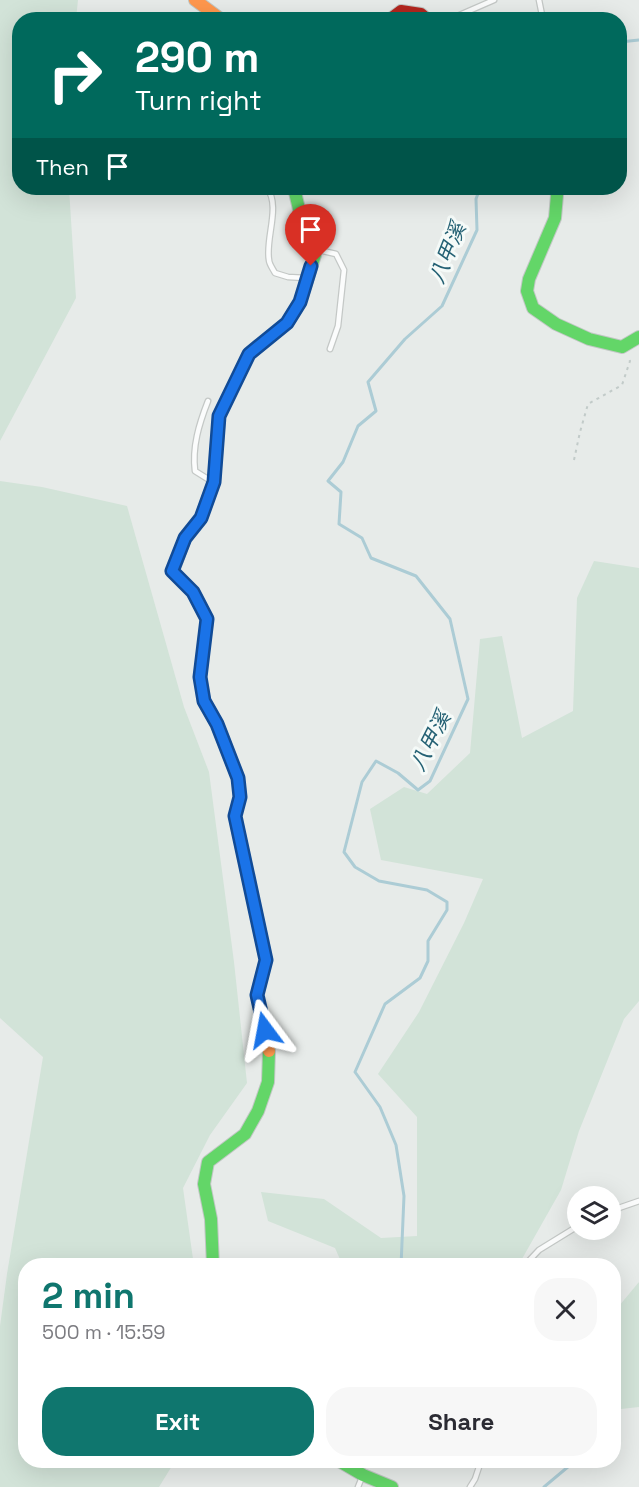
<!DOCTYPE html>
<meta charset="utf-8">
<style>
:root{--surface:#fff;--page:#f7f7f7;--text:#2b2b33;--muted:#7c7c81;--accent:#0f766e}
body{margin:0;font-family:"Space Grotesk","Noto Sans TC",sans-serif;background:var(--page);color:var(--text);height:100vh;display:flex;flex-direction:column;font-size:22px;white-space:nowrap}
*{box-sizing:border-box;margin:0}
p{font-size:20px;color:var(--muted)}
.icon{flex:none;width:33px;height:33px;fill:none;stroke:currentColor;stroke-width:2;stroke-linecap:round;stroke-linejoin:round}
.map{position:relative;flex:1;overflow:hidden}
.sheet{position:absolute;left:18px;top:1258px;width:603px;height:210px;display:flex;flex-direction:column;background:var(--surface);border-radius:24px;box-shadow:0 6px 24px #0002}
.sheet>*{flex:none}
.hud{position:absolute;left:12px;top:12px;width:615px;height:183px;border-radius:24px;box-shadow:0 6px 24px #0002;background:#00695c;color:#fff;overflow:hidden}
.tools{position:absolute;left:567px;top:1186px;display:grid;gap:12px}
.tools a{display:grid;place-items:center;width:54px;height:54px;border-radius:50%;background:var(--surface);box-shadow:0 6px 24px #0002;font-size:30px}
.pin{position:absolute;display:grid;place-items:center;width:51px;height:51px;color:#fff;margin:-62px -26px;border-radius:50% 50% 50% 0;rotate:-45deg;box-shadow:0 0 6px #0007}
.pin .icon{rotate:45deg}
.me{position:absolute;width:66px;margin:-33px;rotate:347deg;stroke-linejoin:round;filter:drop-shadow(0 0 4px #0008)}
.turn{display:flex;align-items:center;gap:21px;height:126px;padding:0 24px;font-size:27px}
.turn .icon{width:78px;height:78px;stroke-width:2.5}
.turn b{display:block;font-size:42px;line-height:51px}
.then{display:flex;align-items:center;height:57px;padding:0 24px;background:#0003;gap:12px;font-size:22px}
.round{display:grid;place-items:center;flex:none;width:63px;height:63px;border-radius:24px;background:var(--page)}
.overview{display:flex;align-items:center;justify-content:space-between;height:102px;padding:0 24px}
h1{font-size:36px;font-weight:800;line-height:45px;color:var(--accent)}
.button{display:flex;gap:12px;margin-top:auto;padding:12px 24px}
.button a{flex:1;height:69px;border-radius:24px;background:var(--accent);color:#fff;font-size:24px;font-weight:800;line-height:69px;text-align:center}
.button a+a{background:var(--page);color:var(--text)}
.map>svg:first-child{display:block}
.green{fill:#d2e3d8}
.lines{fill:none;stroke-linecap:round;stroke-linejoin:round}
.stream{stroke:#acccd5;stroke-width:3}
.lane-casing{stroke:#c4c8c6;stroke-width:7}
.fast-casing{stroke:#c1c7c4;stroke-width:14}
.slow-casing{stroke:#c1c7c4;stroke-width:14}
.jam-casing{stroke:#c1c7c4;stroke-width:14}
.path{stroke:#c2cbc9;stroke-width:2;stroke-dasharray:3 4.5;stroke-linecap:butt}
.lane{stroke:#fbfcfc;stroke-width:4.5}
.fast{stroke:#63d668;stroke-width:12}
.slow{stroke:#ff974d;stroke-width:12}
.jam{stroke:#b3261e;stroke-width:12}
.route-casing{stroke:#114b97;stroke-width:15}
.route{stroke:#1a73e8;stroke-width:10}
.labels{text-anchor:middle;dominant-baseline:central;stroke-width:6;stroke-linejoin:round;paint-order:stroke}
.water-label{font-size:21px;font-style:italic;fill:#246174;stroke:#f5faf8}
</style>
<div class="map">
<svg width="639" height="1487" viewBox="0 0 639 1487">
<rect width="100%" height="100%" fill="#e7ebe9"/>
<g class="green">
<polygon points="0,0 78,0 76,19 20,20 20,188 69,188 76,298 0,441"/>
<polygon points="0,481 42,487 127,506 184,707 209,772 234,962 247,1083 210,1135 183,1188 194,1266 26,1266 26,1461 175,1461 159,1487 0,1487 0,1326 7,1274 43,1057 0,1018"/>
<polygon points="594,561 639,568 639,1001 624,1019 579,1131 561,1190 518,1266 343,1266 335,1248 268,1221 261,1192 324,1199 381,1238 417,1236 417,1117 378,1074 419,1012 464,923 483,879 381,860 370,809 404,787 427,794 470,753 480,639 502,636 522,738 573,711 577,598"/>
<polygon points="639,1282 639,1407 621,1409 614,1394 614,1312"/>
</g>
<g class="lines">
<g class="stream">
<polyline points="620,42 639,40"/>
<polyline points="401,1266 404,1196 396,1145 380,1107 355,1072 385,1004 420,978 428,961 428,941 447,910 447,902 427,890 379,881 355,867 344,852 362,782 376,761 398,773 418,790 430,781 468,699 450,619 416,576 371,558 362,538 339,524 341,492 328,481 343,462 358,426 376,411 368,382 405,339 442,306 477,230 476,199 480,188"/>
<polyline points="544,1487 569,1466 568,1461"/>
</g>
<g class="lane-casing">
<g id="lane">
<polyline points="448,20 494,0"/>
<polyline points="536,20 542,15 539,0"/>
<path d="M267,188C281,206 265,239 269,260C269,264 273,269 275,273L288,277L306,278"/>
<polyline points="314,249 336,254 344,270 338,326 330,349"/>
<path d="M208,401C199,424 192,447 195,471L211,481"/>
<polyline points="610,1211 639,1201"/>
<polyline points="524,1266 539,1250 578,1226"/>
<polyline points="358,1487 362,1477"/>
<polyline points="470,1487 475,1479 481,1461"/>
</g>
</g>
<g class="fast-casing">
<g id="fast">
<polyline points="555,188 557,195 555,218 529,279 527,291 533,308 556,324 589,339 622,347 639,337"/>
<polyline points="255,349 287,323 300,302 315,255 305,234 294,188"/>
<polyline points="213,1266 211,1219 204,1184 208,1162 245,1134 258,1111 268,1082 269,1051"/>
<polyline points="339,1461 363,1475 392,1487"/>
</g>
</g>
<g class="slow-casing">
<g id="slow">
<polyline points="195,0 222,20"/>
<polyline points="175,574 193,592 207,619 200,677 204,701 217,724 238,778 240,797 235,816 266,960 257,995 269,1051"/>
</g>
</g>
<g class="jam-casing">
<g id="jam">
<polyline points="389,20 401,11 421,14 428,20"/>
<polyline points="175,574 173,571 185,538 201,518 214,482 219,416 249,354 255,349"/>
</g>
</g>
<polyline class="path" points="574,460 580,432 588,404 622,385 630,361 628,357"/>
<use href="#lane" class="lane"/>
<use href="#fast" class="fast"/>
<use href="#slow" class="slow"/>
<use href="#jam" class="jam"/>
</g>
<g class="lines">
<g class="route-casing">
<polyline id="route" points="265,1030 257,995 266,960 235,816 240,797 238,778 217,724 204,701 200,677 207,619 193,592 172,571 185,538 201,518 214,482 219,416 249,354 287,323 300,302 311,266"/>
</g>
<use href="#route" class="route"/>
</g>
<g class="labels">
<g class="water-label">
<text transform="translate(447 253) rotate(-68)">八甲溪</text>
<text transform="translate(430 741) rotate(-63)">八甲溪</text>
</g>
</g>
</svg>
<div class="tools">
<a><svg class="icon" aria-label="layers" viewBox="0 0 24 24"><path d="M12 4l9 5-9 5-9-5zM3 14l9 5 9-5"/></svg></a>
</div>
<div class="pin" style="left:311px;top:266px;background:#d93025"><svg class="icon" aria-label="arrive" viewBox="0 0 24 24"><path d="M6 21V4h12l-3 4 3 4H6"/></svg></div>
<svg class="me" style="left:265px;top:1030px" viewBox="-20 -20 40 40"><path d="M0-17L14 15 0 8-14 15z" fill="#1a73e8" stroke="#fff" stroke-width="4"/></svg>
<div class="hud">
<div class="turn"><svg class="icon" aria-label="right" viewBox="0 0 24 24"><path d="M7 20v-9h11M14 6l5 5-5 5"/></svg><div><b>290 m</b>Turn right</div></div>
<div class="then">Then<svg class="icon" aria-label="arrive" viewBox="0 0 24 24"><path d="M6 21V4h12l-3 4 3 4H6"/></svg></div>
</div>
<section class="sheet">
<div class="overview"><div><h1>2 min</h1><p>500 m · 15:59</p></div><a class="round"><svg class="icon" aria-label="close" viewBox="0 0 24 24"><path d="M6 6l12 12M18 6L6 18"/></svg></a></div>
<div class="button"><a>Exit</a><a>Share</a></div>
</section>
</div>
